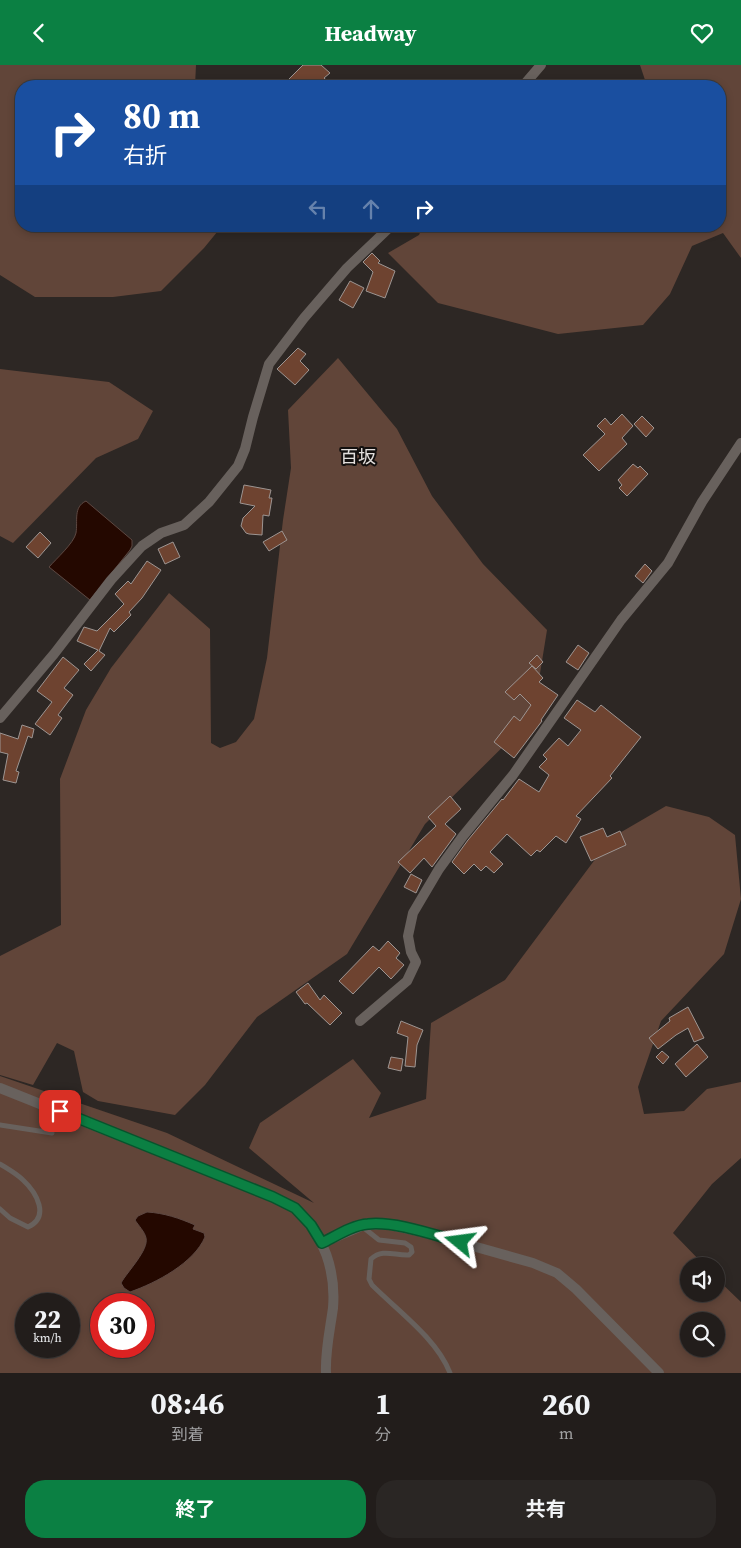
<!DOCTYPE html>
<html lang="ja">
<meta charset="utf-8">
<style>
:root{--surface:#221d1b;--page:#2a2624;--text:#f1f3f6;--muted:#a2a2a3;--line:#3f3b3a;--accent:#0b8043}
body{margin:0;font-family:"Source Serif 4","Noto Sans JP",serif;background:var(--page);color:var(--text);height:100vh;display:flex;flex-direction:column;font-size:19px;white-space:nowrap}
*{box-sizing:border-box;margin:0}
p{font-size:16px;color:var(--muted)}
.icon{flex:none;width:28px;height:28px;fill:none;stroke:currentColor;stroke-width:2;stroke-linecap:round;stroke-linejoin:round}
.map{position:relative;height:1308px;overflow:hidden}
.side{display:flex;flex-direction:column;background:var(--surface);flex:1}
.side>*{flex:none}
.top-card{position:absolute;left:15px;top:15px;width:711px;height:152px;border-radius:20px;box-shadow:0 2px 8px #0003,0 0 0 1px var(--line);background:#1a4fa0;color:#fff;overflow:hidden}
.fabs{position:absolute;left:680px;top:1192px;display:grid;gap:10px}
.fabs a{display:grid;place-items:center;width:45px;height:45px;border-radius:50%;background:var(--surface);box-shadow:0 2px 8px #0003,0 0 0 1px var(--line);font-size:25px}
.speed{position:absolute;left:15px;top:1228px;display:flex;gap:10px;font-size:25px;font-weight:700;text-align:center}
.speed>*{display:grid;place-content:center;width:65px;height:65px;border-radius:50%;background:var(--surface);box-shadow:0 2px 8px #0003,0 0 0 1px var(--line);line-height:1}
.speed small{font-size:12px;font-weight:400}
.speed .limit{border:8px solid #d22;background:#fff;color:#111}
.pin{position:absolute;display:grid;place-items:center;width:42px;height:42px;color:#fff;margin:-21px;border-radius:10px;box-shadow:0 2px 8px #0006}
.me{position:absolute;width:55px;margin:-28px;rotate:286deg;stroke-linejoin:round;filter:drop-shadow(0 0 4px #0008)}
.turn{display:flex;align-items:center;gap:18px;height:105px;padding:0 25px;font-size:22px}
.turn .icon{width:65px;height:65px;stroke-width:2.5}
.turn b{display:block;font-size:35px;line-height:42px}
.lanes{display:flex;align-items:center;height:48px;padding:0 25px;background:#0003;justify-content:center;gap:25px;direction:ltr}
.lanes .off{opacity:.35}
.eta{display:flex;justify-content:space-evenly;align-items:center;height:85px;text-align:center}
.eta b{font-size:30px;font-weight:700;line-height:35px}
.primary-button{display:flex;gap:10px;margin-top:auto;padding:10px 25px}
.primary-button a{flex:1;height:58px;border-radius:20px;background:var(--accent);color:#fff;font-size:20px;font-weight:700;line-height:58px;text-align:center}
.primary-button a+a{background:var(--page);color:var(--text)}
header{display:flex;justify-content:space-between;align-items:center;height:65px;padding:0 25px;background:var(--accent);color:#fff;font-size:22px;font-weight:700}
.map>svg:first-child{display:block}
.green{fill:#614539;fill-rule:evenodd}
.water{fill:#240800;stroke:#5d4842}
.building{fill:#6e4330;stroke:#9d9592}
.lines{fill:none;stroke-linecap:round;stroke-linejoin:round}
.lane{stroke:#68615d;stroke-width:5}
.street{stroke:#68615d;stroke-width:10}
.route-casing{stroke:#07532c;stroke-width:12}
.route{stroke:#0b8043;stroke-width:9}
.labels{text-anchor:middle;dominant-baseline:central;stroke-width:4;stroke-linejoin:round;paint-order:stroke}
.neighbourhood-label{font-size:18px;fill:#e3dfdd;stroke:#13100f}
</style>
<header><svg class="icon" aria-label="back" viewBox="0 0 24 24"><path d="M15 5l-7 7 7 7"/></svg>Headway<svg class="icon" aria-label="heart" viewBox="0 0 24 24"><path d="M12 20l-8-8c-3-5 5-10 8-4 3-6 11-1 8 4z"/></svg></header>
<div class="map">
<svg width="741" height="1308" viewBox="0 0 741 1308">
<rect width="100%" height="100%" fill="#2d2724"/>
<g class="green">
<polygon points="0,0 196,0 195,21 21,21 21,161 222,161 204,183 161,226 113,232 35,232 0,210"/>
<polygon points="640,0 741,0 741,193 723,168 692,181 670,229 643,260 558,269 438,238 388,188 419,170 423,161 720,161 720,21 643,21 645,15"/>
<polygon points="338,293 397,364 432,431 483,499 547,565 533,652 425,759 347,889 257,952 205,1020 175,1050 98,1036 83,1027 74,986 57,978 33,1020 0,1010 0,891 61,860 60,714 86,645 111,603 169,528 210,564 211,678 220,683 236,677 254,654 267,593 283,455 291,403 288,345"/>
<polygon points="0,304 109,317 153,346 138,374 96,393 13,478 0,471"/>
<path d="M666,741L709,752L735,770L741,834L724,889L661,956L638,1022L644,1049L684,1046L707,1024L741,1017V1093L712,1119L673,1168L705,1201H689V1229H716V1213L741,1237V1308H0V1011L167,1068L314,1138L249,1083L260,1058L353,994L381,1028L369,1053L426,1034L431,958L505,915L611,773ZM26,1239H69V1281H26ZM101,1239H144V1281H101ZM689,1256H716V1284H689Z"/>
</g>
<g class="water">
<path d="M86,436L132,475V481L130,485L90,535L49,502C56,494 74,478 76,468C78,456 73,442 86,436Z"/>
<path d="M147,1147C164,1148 179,1153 195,1160L193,1164L204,1168L205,1172C194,1198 156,1218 130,1227L124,1223L121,1218C127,1207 149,1185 146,1173C145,1167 138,1160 135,1155L138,1151Z"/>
</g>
<g class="building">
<polygon points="303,0 321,0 330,8 324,13 333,21 282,21"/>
<polygon points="372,188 380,196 378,198 395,206 385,233 366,226 373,207 363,197"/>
<polygon points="350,216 364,223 353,243 339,235"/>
<polygon points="298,283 306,289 300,296 309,305 295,320 277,304"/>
<polygon points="622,349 633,361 622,373 627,379 599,406 583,390 605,369 597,361 605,353 611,360"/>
<polygon points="642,351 654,363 646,372 634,359"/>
<polygon points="633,399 638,403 640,401 648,409 627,431 619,423 622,420 618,415"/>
<polygon points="244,420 271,425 269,433 272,433 269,451 263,450 262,470 249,469 246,468 241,461 243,453 255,441 240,438"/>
<polygon points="282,466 287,475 269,486 263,477"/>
<polygon points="40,467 51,478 38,493 26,482"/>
<polygon points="173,477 180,492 165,499 158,484"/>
<polygon points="147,496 161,505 142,533 129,547 131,550 114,567 110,563 99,586 105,590 91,606 84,599 98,585 77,576 84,562 97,566 124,539 115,529 128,516 131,519"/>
<polygon points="645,499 652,506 643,518 635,511"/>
<polygon points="578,580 589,588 578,605 566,597"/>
<polygon points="537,590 543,597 536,604 529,598"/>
<polygon points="63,592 79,605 64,623 73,630 58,650 62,653 50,670 35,659 52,637 37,626"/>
<polygon points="532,601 543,613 539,617 558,630 541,655 542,656 514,693 494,677 514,651 520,656 531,640 520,629 514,635 505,627"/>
<polygon points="577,635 595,647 601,640 641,672 610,711 612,713 576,751 581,754 566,778 556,771 540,787 537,785 531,791 507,769 490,787 503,799 494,808 486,801 481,806 474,799 464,809 452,797 468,775 502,734 503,735 519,714 539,727 549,710 539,702 547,694 543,690 559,673 568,681 581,665 564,653"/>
<polygon points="22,660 34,664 32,673 28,671 26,677 16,706 19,707 16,718 3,715 8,689 0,687 0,668 18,674"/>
<polygon points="450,731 461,744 445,759 456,769 432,802 424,793 410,808 398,797 436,761 428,752"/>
<polygon points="603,763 607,772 620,766 626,780 591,796 580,772"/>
<polygon points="411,809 422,815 416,828 404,822"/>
<polygon points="388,876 400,888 396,893 404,900 391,914 379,902 353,929 339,916 373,881 379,886"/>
<polygon points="308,918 320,935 324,930 342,948 330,960 307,938 305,939 296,927"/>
<polygon points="688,942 704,973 694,977 688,963 676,970 658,984 649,973 670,956 669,953"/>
<polygon points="401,956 423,965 417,980 415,1002 405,1001 408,972 397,968"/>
<polygon points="697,979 708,992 686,1012 675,999"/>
<polygon points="662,986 669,992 663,999 656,992"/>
<polygon points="391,992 403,994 401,1006 388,1003"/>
</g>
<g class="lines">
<g class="lane">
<polyline points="0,1060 52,1068"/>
<path d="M0,1099C8,1104 17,1109 23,1115C37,1128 50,1152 28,1162L10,1153L0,1144"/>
<path d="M364,1160V1163L379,1175L405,1178L411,1182L412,1187L409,1190C395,1191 383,1183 371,1194L369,1214L372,1220C398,1246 437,1274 450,1308"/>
</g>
<g class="street">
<polyline points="523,21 541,0"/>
<polyline points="0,653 54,589 111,515 142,481 161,468 184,460 209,437 238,401 245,384 253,352 269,299 304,253 347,203 391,161"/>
<polyline points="360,956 407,916 416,897 411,887 408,871 413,848 439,804 463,771 513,710 621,555 668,498 702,437 741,378"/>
<path d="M0,1023L273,1132C280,1136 290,1139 297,1145C324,1170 336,1206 333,1243C330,1265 325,1286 326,1308"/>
<polyline points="322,1178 364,1160 386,1159 423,1167 533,1198 557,1208 576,1224 659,1308"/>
</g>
</g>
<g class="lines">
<g class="route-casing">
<path id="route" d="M60,1046L273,1132L295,1143L311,1160L322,1178C336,1171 353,1160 368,1159C395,1156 434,1170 460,1177"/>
</g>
<use href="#route" class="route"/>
</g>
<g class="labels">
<g class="neighbourhood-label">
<text x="358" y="391">百坂</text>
</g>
</g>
</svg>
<div class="fabs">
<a><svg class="icon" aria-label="sound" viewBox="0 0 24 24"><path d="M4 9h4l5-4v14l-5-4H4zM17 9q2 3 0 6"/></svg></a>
<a><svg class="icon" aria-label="search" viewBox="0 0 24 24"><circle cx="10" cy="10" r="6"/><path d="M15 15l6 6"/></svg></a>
</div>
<div class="speed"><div>22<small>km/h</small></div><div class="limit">30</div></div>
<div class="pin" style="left:60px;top:1046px;background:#d93025"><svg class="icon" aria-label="arrive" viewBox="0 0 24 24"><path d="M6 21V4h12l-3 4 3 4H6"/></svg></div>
<svg class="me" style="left:460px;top:1177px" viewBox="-20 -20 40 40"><path d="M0-17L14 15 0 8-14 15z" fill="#0b8043" stroke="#fff" stroke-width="4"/></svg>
<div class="top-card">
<div class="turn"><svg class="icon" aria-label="right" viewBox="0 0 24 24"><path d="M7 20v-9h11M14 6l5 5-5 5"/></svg><div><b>80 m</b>右折</div></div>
<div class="lanes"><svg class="icon off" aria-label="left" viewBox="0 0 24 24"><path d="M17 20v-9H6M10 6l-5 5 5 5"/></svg><svg class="icon off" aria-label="ahead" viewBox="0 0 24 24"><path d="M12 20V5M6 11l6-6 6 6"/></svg><svg class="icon" aria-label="right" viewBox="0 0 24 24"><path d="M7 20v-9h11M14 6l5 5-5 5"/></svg></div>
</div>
</div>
<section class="side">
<div class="eta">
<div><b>08:46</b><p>到着</p></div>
<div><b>1</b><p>分</p></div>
<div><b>260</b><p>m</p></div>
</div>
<div class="primary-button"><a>終了</a><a>共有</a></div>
</section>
